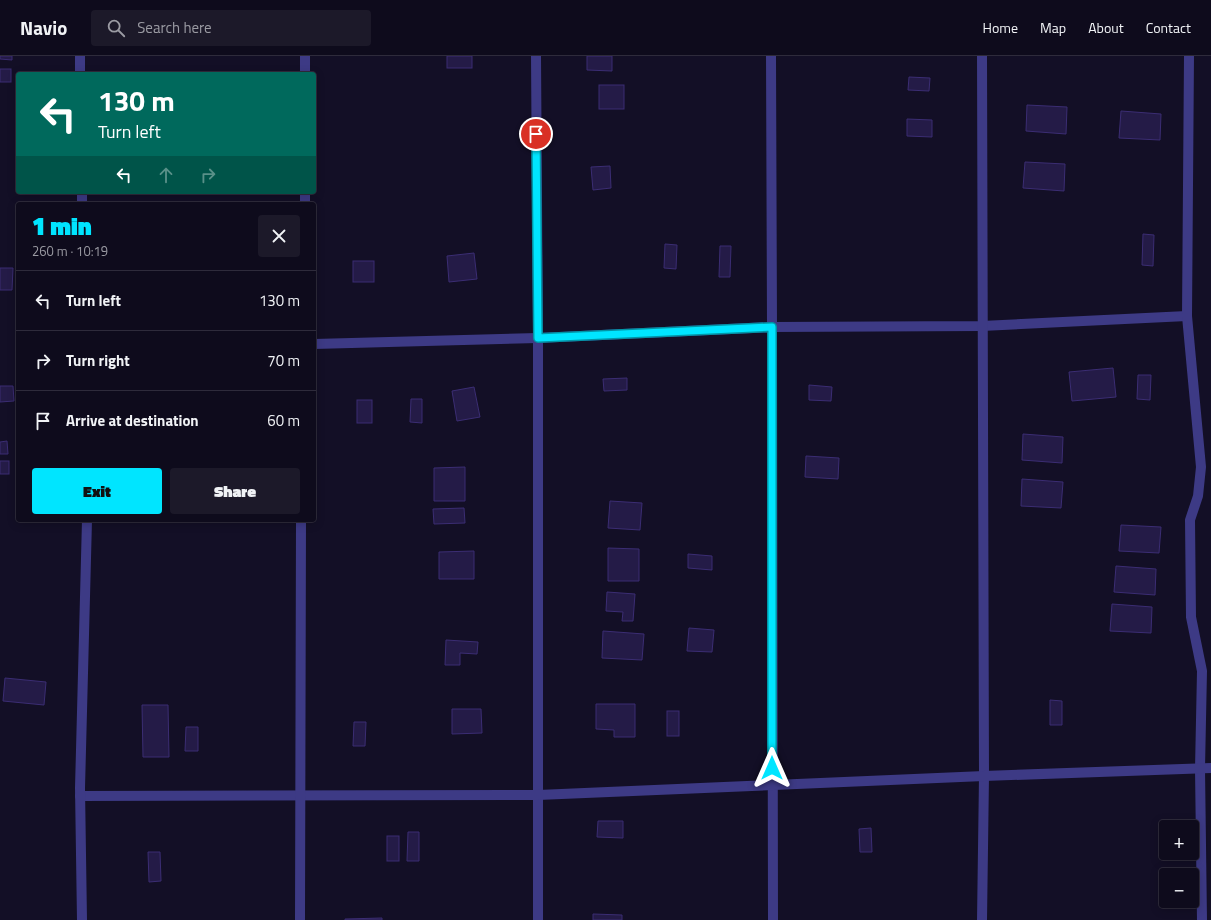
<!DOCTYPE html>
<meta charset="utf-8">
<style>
:root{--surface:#0e0b1c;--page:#1c1929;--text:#f1f3f6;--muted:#9b9ba3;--line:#2e2b3b;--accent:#00e5ff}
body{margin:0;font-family:"Titillium Web",sans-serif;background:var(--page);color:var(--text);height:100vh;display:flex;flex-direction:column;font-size:15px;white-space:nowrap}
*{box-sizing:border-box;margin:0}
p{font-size:13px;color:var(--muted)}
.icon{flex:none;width:22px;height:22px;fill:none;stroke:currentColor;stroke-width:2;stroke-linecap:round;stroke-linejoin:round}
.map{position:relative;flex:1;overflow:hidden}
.drawer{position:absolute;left:16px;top:146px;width:300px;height:320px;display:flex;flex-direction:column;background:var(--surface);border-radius:4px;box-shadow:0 2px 10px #0003,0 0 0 1px var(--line)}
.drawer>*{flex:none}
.banner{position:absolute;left:16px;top:16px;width:300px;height:122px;border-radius:4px;box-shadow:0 2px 10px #0003,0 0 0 1px var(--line);background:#00695c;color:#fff;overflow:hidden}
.fabs{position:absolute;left:1159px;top:764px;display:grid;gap:8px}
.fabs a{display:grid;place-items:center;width:40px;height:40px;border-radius:4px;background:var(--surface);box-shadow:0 2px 10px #0003,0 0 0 1px var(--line);font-size:20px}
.pin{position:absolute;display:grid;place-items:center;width:34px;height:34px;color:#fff;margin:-17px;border:2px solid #fff;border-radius:50%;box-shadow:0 1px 4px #0007}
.me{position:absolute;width:44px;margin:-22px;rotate:0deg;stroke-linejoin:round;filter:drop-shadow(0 0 3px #0008)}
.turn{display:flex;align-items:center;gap:14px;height:84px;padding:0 16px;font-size:18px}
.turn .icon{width:52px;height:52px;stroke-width:2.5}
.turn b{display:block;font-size:28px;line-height:34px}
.lanes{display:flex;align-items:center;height:38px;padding:0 16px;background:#0003;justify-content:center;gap:20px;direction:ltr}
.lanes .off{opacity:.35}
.round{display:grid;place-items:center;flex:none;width:42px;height:42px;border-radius:4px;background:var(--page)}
.head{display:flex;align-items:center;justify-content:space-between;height:68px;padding:0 16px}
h1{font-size:24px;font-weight:800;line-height:30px;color:var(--accent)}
.action{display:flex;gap:8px;margin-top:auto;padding:8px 16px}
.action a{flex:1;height:46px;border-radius:4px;background:var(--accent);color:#111;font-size:16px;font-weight:800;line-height:46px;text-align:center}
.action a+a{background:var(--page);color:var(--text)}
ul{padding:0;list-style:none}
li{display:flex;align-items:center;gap:12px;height:60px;padding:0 16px;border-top:1px solid var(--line)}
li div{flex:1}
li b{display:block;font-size:15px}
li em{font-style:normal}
header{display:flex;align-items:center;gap:24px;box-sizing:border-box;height:56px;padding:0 20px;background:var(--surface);border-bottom:1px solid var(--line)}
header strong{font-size:19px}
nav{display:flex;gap:22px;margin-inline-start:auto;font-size:14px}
.search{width:280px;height:36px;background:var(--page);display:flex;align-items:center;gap:10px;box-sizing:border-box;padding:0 14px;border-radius:4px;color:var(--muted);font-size:15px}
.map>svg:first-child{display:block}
.building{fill:#241b47;stroke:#3b2d73}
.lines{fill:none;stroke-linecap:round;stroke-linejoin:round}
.minor{stroke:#3d3a85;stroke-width:10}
.route-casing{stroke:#0095a6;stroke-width:10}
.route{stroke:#00e5ff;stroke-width:7}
</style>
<header>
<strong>Navio</strong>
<div class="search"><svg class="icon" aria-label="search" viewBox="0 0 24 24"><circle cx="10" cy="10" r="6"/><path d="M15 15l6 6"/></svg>Search here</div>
<nav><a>Home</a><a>Map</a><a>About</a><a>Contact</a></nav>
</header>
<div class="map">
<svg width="1211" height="864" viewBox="0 0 1211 864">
<rect width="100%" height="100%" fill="#130f26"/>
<g class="building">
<polygon points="0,0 12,0 12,4 0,3"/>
<rect x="447" y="0" width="25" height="12"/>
<polygon points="587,0 612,0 612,15 587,14"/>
<rect x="0" y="13" width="11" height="13"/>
<polygon points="909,21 930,22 929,35 908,34"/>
<rect x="599" y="29" width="25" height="24"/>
<polygon points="1027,49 1067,51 1066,78 1026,75"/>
<polygon points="1121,55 1161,58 1160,84 1119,82"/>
<polygon points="907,63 932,64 932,81 907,80"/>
<polygon points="1025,106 1065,108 1064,135 1023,132"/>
<polygon points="610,110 611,132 593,134 591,111"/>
<polygon points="1143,178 1154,179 1153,210 1142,209"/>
<polygon points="665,188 677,189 676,213 664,212"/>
<polygon points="720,190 731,190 730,221 719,221"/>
<polygon points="474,197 477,223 449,226 447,200"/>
<rect x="353" y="205" width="21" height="21"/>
<polygon points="0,212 13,212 12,234 0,234"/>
<polygon points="1113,312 1116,341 1072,345 1069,316"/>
<polygon points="1138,319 1151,319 1150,344 1137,343"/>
<polygon points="627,322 627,334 604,335 603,323"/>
<polygon points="809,329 832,331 831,345 809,344"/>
<polygon points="0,330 13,330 14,345 0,346"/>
<polygon points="474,331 480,361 457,365 452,335"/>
<polygon points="411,343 422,343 422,367 410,366"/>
<rect x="357" y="344" width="15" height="23"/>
<polygon points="1023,378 1063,381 1062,407 1022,404"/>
<polygon points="7,385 8,398 0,398 0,386"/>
<polygon points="806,400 839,402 838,423 805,421"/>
<rect x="0" y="405" width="9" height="13"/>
<polygon points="465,411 465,445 434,445 434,412"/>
<polygon points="1022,423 1063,426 1061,452 1021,450"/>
<polygon points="610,445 642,447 640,474 608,472"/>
<polygon points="464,452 465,467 434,468 433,453"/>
<polygon points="1121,469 1161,471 1159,497 1119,495"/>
<polygon points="608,492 639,493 639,525 608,525"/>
<polygon points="474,495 474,523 439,523 439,496"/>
<polygon points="688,498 712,500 712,514 688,512"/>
<polygon points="1116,510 1156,513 1155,539 1114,536"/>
<polygon points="607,536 635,538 633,565 622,565 623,556 606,555"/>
<polygon points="1112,548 1152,551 1151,577 1110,575"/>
<polygon points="689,572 714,574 712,596 687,595"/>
<polygon points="603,575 644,578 642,604 602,602"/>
<polygon points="446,584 478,586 477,598 460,597 460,609 445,609"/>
<polygon points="5,622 46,626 44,649 3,645"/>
<polygon points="1050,644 1062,645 1062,669 1050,669"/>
<polygon points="596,648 635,648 635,681 614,681 614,674 596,673"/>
<polygon points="142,649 168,649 169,701 143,701"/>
<polygon points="452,653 481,653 482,677 452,678"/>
<rect x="667" y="655" width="12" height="25"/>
<polygon points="354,666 366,666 365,690 353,690"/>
<polygon points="186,671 198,671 198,695 185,695"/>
<polygon points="598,765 623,765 623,782 597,781"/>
<polygon points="871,772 872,796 860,796 859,773"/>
<polygon points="408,776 419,776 419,805 407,805"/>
<rect x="387" y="780" width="12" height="25"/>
<polygon points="148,796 160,796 161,825 149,826"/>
<polygon points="593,858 622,859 622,864 593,864"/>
<polygon points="382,862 382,864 345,864 345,863"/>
</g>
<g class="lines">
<g class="minor">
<polyline points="80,0 80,18"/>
<polyline points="536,0 538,282 538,864"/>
<polyline points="771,0 772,271 982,270 1187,260"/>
<polyline points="982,0 984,720 982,864"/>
<polyline points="1189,0 1187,260 1201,411 1198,440 1190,464 1191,561 1202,615 1200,713 1202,864"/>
<polyline points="305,18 305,0"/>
<polyline points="82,136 82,148"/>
<polyline points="305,148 305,136"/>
<polyline points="314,288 538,282 772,271 773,864"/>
<polyline points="80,740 538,739 984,720 1211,712"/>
<polyline points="82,864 80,732 87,464"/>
<polyline points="300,864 301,464"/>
</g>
</g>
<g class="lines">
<g class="route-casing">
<polyline id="route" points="536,78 538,282 772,271 772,712"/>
</g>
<use href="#route" class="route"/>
</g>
</svg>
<div class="fabs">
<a>+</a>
<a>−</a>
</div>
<div class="pin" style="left:536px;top:78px;background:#d93025"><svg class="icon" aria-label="arrive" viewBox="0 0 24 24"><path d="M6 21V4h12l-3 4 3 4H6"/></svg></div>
<svg class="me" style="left:772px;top:712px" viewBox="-20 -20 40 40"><path d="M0-17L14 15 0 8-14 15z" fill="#00e5ff" stroke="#fff" stroke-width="4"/></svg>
<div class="banner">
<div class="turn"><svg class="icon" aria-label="left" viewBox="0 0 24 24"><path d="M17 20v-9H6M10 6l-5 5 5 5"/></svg><div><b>130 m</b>Turn left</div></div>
<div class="lanes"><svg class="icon" aria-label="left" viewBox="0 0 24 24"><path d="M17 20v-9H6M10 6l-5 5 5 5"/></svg><svg class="icon off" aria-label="ahead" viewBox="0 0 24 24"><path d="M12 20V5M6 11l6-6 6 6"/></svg><svg class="icon off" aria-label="right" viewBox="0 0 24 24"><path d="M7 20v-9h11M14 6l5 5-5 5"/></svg></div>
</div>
<section class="drawer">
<div class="head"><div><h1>1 min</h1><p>260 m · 10:19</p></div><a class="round"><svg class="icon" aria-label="close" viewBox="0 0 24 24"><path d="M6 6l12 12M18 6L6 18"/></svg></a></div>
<ul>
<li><svg class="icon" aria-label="left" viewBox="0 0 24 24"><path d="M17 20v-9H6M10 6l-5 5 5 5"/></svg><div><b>Turn left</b></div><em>130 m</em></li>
<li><svg class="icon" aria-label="right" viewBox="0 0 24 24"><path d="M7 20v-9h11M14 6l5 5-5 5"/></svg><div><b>Turn right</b></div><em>70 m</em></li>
<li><svg class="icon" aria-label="arrive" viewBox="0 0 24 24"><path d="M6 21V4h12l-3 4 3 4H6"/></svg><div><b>Arrive at destination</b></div><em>60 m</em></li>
</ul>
<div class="action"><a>Exit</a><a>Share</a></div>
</section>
</div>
